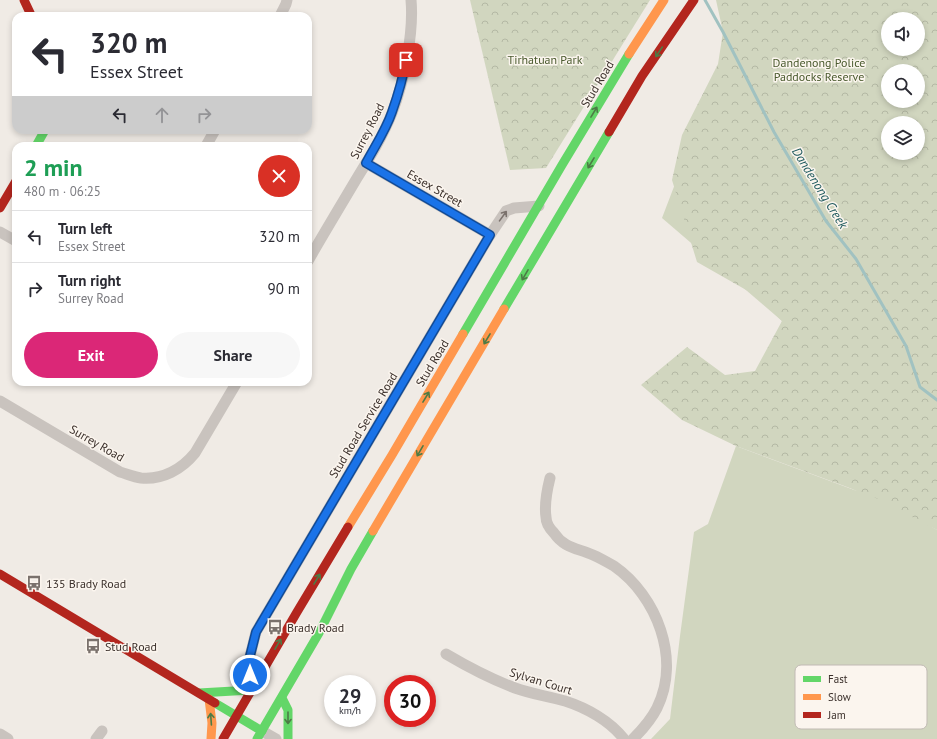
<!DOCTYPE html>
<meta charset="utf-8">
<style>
:root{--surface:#fff;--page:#f7f7f7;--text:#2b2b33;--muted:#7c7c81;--line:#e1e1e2;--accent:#db2777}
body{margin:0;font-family:"PT Sans",sans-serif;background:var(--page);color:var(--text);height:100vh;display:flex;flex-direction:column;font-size:15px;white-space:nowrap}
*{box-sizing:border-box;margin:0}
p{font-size:13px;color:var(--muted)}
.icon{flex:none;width:22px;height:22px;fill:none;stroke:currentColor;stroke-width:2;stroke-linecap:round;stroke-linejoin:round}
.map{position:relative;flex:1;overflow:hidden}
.panel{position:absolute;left:12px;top:142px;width:300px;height:244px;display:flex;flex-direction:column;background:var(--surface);border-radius:12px;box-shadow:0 2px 6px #0003}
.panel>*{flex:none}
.top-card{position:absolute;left:12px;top:12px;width:300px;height:122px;border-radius:12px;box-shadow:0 2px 6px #0003;background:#fff;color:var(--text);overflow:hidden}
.buttons{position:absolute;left:881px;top:12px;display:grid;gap:8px}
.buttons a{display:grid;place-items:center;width:44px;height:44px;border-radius:50%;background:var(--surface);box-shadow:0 2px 6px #0003;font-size:20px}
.speed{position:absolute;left:324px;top:675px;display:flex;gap:8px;font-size:20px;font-weight:700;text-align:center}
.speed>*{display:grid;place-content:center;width:52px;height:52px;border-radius:50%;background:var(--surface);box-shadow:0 2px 6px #0003;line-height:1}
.speed small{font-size:10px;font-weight:400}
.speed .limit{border:6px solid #d22;background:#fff;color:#111}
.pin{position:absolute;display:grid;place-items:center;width:34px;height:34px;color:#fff;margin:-17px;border-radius:8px;box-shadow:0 2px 6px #0006}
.me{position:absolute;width:44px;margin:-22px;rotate:0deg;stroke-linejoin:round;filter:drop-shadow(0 0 3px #0008)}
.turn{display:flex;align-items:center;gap:14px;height:84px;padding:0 12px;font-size:18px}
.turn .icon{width:52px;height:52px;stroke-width:2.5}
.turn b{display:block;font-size:28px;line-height:34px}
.lanes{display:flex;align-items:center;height:38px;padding:0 12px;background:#0003;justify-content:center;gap:20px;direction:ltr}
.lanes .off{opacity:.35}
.round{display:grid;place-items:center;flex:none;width:42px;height:42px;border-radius:21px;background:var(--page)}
.headline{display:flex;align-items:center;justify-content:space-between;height:68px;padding:0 12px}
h1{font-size:24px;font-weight:600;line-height:30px;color:#1e9e55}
.button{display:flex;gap:8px;margin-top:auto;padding:8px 12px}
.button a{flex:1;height:46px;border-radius:24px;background:var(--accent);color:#fff;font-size:16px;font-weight:600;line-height:46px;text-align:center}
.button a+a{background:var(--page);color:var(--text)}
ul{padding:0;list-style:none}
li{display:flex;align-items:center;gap:12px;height:52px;padding:0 12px;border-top:1px solid var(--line)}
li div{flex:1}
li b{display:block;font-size:15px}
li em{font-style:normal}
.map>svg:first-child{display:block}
.grass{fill:#d1d6bf}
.forest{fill:url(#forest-crowns);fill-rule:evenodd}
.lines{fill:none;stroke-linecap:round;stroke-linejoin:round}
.stream{stroke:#a1c2c1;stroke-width:3}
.street{stroke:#c9c3be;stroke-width:11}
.fast{stroke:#63d668;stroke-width:9}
.slow{stroke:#ff974d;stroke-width:9}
.jam{stroke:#b3261e;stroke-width:9}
.oneway{stroke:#4d7b46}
.oneway2{stroke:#7b726d}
.route-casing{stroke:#114b97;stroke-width:10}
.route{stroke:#1a73e8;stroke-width:7}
.labels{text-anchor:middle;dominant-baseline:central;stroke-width:3;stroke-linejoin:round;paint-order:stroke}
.park-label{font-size:12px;fill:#4a5a2e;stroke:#fbf5ee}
.street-label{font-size:12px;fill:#3b302b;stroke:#fbf5ee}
.poi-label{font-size:12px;fill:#3b302b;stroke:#fbf5ee;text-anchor:start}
.water-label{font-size:13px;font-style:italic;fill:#1f5a5e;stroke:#fbf5ee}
.key{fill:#fbf5ee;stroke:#c1bab4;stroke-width:1}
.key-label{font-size:11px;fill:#3b302b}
</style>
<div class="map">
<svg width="937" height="739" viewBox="0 0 937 739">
<defs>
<pattern id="forest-crowns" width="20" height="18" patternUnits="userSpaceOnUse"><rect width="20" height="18" fill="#d1d6bf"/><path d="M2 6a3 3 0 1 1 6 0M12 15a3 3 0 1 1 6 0" fill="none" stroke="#b4b8a4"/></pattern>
</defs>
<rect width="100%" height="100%" fill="#f0ebe5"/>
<polygon class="grass" points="714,82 888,153 918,153 932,527 937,530 937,739 651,739 670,719 680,636 694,532 708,524 736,446 857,491 742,435 782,321 662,218"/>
<g class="forest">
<polygon points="470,0 650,0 546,168 510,170"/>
<path d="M716,0H937V530L874,497L736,446L682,420L641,385L687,347L725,375L755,371L782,321L755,295L697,262L672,180L682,135L718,64L723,32ZM888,19H918V49H888ZM888,71H918V101H888ZM888,123H918V153H888Z"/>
</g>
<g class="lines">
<polyline class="stream" points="705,0 723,32 774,132 826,221 856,259 906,346 920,387 937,400"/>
<g class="street">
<polyline points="280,16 286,4 287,0"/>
<polyline points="206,146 215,130"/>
<polyline points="366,163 490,235"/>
<polyline points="0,232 16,241"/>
<path d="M308,261C324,233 341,205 357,178C370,157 383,136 392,113C404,82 414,33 411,0"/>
<path d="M0,401L120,472C127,474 134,477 141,478C163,480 182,469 195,453L237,382"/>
<path d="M550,478C547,490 544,504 546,517C546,523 550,529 554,533C564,548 577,548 593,555C600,558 607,562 614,566C657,596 681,659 657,708C651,720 642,730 633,739"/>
<path d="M446,654C468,667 491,679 515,688C531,694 548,696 565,701C587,708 610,721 624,739"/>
<polyline points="251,687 249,660 256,632 490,235 506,211 514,208 539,206"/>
<polyline points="262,731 276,739"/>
<polyline points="0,734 8,739"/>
<polyline points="96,739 102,731"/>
</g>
<g class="fast">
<polyline points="36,146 45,130"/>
<polyline points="504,309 609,132"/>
<polyline points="463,334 562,165 629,54"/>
<polyline points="199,693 251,690"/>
<polyline points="282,698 288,710 288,739"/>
<polyline points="215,703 262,731"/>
<polyline points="257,739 319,633 351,569 373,531"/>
</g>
<g class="slow">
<polyline points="629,54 664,0"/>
<polyline points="348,527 392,455 463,334"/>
<polyline points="373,531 504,309"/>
<polyline points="209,699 212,723 211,739"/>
</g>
<g class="jam">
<polyline points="24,0 31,15"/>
<polyline points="609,132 642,76 694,0"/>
<polyline points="0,208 16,181"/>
<polyline points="0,574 215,703"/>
<polyline points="223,739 297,612 348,527"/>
</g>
</g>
<defs><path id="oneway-shaft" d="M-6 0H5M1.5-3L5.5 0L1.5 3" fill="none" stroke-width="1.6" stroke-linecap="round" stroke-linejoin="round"/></defs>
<g class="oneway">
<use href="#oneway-shaft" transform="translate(659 52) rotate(124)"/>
<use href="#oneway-shaft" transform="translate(594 112) rotate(-59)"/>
<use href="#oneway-shaft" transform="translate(591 163) rotate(121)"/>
<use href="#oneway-shaft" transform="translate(525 275) rotate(120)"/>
<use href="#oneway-shaft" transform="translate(487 339) rotate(121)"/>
<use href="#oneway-shaft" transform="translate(426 397) rotate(-59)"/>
<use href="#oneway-shaft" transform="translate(420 451) rotate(120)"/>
<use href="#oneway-shaft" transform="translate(317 579) rotate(-59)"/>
<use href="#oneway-shaft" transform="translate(278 644) rotate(-60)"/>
<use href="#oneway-shaft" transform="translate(288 718) rotate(90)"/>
<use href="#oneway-shaft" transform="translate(211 719) rotate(-94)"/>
</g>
<use class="oneway2" href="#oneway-shaft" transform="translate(503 216) rotate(-54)"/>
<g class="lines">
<g class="route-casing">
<path id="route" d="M250,675L249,660L256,632L490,235L366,163C375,146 386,130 392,112C398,95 403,78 406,60"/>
</g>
<use href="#route" class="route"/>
</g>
<defs>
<g id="bus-bare" transform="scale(1.2)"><path d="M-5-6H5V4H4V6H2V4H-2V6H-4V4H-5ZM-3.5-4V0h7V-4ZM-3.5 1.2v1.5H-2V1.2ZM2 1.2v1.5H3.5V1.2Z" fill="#7a716c" stroke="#fbf5ee" stroke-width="2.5" paint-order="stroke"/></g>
</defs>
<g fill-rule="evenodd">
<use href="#bus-bare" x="34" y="583"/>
<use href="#bus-bare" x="275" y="627"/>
<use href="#bus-bare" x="93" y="646"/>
</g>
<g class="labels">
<g class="park-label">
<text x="545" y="59">Tirhatuan Park</text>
<text x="819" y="62">Dandenong Police<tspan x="819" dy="14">Paddocks Reserve</tspan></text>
</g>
<g class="street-label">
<text transform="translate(597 84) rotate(-59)">Stud Road</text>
<text transform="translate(367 131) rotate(-63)">Surrey Road</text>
<text transform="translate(435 188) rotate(30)">Essex Street</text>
<text transform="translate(432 363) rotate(-59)">Stud Road</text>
<text transform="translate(363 425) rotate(-59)">Stud Road Service Road</text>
<text transform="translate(97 443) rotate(30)">Surrey Road</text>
<text transform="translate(541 681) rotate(17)">Sylvan Court</text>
</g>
<g class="poi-label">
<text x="46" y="583">135 Brady Road</text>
<text x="287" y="627">Brady Road</text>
<text x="105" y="646">Stud Road</text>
</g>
<g class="water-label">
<text transform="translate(820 188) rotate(58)">Dandenong Creek</text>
</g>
</g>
<rect x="795" y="665" width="132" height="64" rx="6" class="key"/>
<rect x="803" y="676" width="18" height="6" fill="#63d668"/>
<rect x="803" y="694" width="18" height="6" fill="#ff974d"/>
<rect x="803" y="712" width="18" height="6" fill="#b3261e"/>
<g class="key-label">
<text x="828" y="683">Fast</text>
<text x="828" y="701">Slow</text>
<text x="828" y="719">Jam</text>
</g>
</svg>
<div class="buttons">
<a><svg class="icon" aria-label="sound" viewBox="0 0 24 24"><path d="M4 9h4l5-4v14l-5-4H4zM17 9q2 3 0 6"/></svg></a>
<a><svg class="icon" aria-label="search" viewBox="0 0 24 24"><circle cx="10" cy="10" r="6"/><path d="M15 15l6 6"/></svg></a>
<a><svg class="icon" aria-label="layers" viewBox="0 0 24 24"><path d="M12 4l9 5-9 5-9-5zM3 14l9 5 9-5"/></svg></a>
</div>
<div class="speed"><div>29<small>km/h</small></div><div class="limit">30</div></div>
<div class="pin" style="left:406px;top:60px;background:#d93025"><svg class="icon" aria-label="arrive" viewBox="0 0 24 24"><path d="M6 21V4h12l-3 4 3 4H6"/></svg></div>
<svg class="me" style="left:250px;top:675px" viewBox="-20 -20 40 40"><circle r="17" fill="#1a73e8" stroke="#fff" stroke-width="3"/><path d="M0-11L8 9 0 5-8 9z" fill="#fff"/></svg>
<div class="top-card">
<div class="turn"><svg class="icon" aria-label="left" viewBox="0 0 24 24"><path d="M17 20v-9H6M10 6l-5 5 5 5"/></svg><div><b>320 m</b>Essex Street</div></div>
<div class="lanes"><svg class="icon" aria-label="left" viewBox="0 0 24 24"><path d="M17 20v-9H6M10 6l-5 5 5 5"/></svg><svg class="icon off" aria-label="ahead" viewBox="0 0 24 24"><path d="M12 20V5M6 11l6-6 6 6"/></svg><svg class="icon off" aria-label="right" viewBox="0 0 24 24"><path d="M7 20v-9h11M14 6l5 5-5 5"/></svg></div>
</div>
<section class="panel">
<div class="headline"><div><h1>2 min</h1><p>480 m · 06:25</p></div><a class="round" style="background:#d93025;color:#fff"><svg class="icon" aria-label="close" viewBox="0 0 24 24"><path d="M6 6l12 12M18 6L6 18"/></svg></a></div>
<ul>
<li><svg class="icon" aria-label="left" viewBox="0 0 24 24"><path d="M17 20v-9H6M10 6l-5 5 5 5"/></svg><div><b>Turn left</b><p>Essex Street</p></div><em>320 m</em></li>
<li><svg class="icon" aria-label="right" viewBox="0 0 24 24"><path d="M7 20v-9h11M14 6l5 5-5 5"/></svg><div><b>Turn right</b><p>Surrey Road</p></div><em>90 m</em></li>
</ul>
<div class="button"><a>Exit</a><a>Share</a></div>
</section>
</div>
